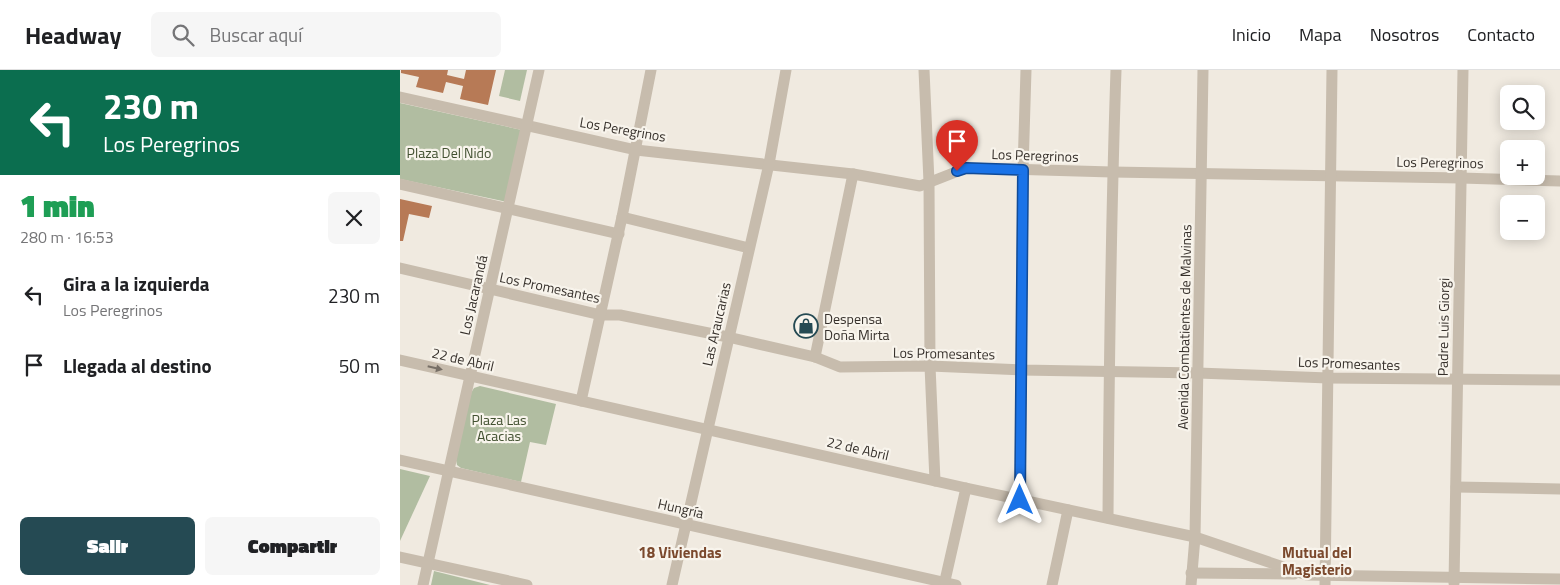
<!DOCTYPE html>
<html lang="es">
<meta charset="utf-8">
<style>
:root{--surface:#fff;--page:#f6f6f6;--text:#202124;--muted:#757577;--line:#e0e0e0;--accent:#254a53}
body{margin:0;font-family:"Titillium Web",sans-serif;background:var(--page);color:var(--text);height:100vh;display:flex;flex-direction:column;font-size:19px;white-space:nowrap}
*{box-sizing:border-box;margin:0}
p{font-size:16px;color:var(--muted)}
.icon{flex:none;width:28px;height:28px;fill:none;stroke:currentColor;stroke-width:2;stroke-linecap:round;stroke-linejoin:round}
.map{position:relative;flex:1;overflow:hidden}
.side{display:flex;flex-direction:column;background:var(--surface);width:400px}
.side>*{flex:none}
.guide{background:#0b6e4f;color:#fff;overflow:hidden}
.tools{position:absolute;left:1100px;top:15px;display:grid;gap:10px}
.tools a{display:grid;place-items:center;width:45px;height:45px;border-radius:8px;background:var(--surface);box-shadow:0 2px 12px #0003;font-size:25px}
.pin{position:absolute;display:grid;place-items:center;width:42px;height:42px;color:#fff;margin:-51px -21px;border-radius:50% 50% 50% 0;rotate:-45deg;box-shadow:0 0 5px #0007}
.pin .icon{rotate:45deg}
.me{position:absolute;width:55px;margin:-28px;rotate:0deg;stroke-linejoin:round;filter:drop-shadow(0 0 4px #0008)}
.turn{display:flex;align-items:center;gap:18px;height:105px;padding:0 20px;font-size:22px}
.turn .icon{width:65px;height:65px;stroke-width:2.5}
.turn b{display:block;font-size:35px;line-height:42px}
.round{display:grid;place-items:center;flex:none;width:52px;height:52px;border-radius:8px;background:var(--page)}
.headline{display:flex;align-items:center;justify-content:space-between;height:85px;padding:0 20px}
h1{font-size:30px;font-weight:800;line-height:38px;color:#1e9e55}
.cta{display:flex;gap:10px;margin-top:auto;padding:10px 20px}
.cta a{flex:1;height:58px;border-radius:8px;background:var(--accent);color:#fff;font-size:20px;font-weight:800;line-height:58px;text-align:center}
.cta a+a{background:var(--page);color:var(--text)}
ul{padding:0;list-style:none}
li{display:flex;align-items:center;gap:15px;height:70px;padding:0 20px}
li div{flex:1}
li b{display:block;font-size:19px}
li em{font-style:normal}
header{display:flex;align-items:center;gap:30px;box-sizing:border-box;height:70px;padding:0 25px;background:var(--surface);border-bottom:1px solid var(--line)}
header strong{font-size:24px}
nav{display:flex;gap:28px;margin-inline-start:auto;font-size:18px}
.search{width:350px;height:45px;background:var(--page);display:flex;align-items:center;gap:12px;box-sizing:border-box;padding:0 18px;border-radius:8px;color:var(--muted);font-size:19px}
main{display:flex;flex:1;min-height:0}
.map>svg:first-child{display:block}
.green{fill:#b1bda1}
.building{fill:#b77a56}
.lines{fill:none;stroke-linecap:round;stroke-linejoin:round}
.street{stroke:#c7bcad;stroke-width:11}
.oneway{fill:#776f66}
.route-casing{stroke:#114b97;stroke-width:12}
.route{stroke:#1a73e8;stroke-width:9}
.labels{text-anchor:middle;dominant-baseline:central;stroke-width:4.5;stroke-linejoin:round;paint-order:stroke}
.street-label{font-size:14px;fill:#36302b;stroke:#f8f4ec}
.park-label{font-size:14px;fill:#425131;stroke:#f8f4ec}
.poi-label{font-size:14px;fill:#36302b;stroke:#f8f4ec;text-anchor:start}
.neighbourhood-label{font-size:15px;font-weight:bold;fill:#7b492d;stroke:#f8f4ec}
</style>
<header>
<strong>Headway</strong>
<div class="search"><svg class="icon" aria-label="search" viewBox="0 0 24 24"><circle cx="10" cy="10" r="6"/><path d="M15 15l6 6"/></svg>Buscar aquí</div>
<nav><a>Inicio</a><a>Mapa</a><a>Nosotros</a><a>Contacto</a></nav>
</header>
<main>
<section class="side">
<div class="guide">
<div class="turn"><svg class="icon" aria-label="left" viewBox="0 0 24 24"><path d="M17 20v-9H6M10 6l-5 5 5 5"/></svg><div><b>230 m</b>Los Peregrinos</div></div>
</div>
<div class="headline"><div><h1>1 min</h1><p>280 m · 16:53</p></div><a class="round"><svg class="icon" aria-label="close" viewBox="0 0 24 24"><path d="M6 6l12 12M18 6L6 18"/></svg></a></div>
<ul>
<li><svg class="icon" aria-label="left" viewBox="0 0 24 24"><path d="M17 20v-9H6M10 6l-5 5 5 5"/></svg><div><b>Gira a la izquierda</b><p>Los Peregrinos</p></div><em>230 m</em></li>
<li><svg class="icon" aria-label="arrive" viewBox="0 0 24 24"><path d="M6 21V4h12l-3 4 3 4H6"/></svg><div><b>Llegada al destino</b></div><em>50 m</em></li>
</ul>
<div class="cta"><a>Salir</a><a>Compartir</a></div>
</section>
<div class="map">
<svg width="1160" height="515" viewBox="0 0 1160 515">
<rect width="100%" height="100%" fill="#f0eae0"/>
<g class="green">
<polygon points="105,0 127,0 120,31 99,26"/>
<polygon points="0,33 122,60 107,132 0,109"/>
<polygon points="80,316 156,334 146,375 130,372 121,412 61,398 57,395 56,390 71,323 74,318"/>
<polygon points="0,399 30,406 0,471"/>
<polygon points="34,501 90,515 31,515"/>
</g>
<g class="building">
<polygon points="1,0 48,0 47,5 64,9 66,0 96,0 88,35 60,29 63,16 46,12 43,23 16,17 19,7 1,3"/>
<polygon points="0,129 32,136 29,148 9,144 3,171 0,171"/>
</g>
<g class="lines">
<g class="street">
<polyline points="524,0 529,112 530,296 535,411"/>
<polyline points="0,27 236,80 453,104 520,116 566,98 712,102 1061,108 1160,111"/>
<polyline points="0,114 219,164"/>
<polyline points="222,147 349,178"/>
<polyline points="0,198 201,245 220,245 328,267 415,287 440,297 530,296 621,300 798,303 928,308 1160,310"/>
<polyline points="415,287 453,104"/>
<polyline points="0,290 566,418 795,467 907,505 1160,509"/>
<polyline points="181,331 222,147 251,0"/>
<polyline points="0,390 556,515"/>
<polyline points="1056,417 1160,419"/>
<polyline points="620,430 623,100 626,0"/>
<path d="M708,448C709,299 711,149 716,0"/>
<polyline points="0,487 127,515"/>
<polyline points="791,503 894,504"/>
<polyline points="1054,513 1063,0"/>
<polyline points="23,515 139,0"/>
<polyline points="272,515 369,94 386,0"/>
<polyline points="544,515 566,418"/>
<polyline points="652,515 668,440"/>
<polyline points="791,515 795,467 803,0"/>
<polyline points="925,515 932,0"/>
</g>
</g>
<defs><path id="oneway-solid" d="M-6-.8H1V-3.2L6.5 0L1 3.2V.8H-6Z" transform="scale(1.25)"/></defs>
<use class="oneway" href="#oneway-solid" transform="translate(35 298) rotate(13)"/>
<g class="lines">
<g class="route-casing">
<polyline id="route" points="557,101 566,98 623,100 620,430"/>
</g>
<use href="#route" class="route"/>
</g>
<defs>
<g id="shop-ring" transform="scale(1.25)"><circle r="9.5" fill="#f8f4ec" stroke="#254a53" stroke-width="1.5"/><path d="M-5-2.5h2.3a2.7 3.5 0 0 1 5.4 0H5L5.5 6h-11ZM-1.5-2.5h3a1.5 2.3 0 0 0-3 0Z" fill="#254a53"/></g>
</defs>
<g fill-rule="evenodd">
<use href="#shop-ring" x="406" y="256"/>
</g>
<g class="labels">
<g class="street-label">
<text transform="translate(223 59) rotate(10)">Los Peregrinos</text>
<text transform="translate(635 85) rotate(2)">Los Peregrinos</text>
<text transform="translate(1040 92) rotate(1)">Los Peregrinos</text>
<text transform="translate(150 217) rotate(12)">Los Promesantes</text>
<text transform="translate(73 225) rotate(-77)">Los Jacarandá</text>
<text transform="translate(316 254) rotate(-77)">Las Araucarias</text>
<text transform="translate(784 257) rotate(-89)">Avenida Combatientes de Malvinas</text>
<text transform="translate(1043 257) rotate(-89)">Padre Luis Giorgi</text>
<text transform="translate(544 283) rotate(1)">Los Promesantes</text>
<text transform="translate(63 289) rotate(13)">22 de Abril</text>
<text transform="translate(949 293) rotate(2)">Los Promesantes</text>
<text transform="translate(458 378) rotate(13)">22 de Abril</text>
<text transform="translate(281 438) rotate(13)">Hungría</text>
</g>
<g class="park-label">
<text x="49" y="82">Plaza Del Nido</text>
<text x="99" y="349">Plaza Las<tspan x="99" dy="16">Acacias</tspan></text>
</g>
<g class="poi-label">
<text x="424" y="248">Despensa<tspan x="424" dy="16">Doña Mirta</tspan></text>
</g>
<g class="neighbourhood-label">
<text x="280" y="482">18 Viviendas</text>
<text x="917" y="482">Mutual del<tspan x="917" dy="17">Magisterio</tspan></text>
</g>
</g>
</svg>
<div class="tools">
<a><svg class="icon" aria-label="search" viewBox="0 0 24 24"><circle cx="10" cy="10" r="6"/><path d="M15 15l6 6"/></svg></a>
<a>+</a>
<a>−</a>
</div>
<div class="pin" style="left:557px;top:101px;background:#d93025"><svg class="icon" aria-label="arrive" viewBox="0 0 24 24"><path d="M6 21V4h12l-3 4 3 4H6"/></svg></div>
<svg class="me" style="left:620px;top:430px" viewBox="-20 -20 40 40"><path d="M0-17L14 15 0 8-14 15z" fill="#1a73e8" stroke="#fff" stroke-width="4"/></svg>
</div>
</main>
